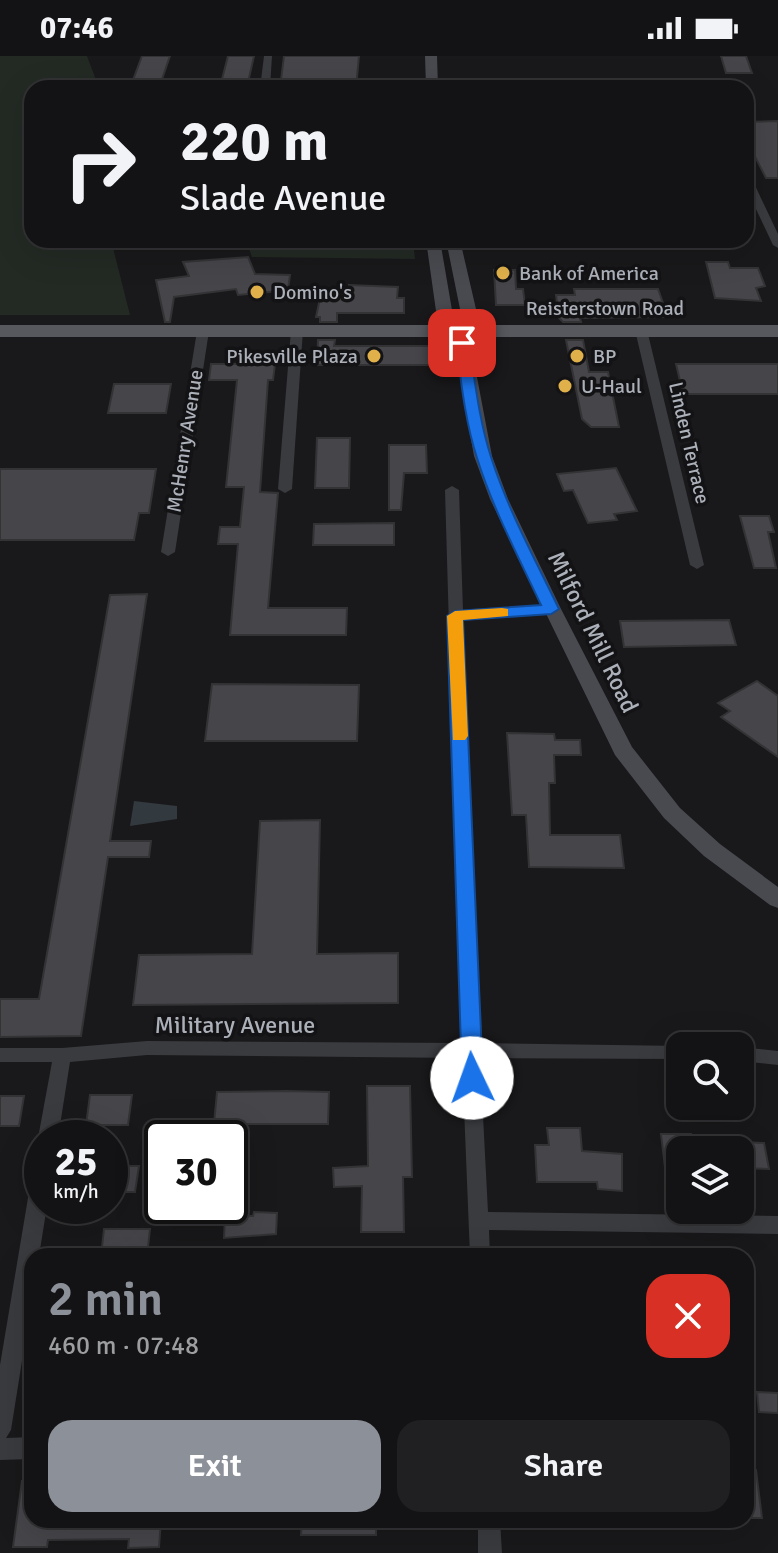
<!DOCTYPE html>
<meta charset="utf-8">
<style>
:root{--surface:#131214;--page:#202022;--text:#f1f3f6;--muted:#9d9ea0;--line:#323234;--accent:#8c9099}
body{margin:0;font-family:Signika,sans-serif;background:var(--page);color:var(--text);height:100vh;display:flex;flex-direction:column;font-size:30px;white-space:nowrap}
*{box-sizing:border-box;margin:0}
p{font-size:26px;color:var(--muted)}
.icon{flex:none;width:44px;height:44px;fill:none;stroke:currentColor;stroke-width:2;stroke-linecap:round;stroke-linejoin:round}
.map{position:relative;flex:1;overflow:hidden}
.side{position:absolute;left:24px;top:1192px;width:730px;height:280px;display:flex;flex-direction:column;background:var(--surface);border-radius:24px;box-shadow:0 8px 32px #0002,0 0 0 2px var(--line)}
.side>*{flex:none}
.guide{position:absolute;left:24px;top:24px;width:730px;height:168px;border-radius:24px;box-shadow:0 8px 32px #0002,0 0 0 2px var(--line);background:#131214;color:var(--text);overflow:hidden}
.controls{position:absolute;left:666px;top:976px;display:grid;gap:16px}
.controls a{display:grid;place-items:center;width:88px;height:88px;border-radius:16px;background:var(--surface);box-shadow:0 8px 32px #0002,0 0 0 2px var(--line);font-size:40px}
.speed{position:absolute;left:24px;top:1064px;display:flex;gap:16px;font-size:40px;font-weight:700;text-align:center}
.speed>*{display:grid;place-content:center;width:104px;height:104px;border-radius:50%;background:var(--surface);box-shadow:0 8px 32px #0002,0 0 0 2px var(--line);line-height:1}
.speed small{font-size:20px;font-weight:400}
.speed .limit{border:4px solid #111;border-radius:12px;background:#fff;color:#111}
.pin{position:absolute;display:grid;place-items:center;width:68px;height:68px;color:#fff;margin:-34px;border-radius:16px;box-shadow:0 4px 12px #0006}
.me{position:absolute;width:88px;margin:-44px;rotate:357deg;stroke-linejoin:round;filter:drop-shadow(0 0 6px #0008)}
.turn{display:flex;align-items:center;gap:28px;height:168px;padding:0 24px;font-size:36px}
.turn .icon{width:104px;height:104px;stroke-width:2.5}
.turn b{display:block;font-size:56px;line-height:68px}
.round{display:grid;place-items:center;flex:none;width:84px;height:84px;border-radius:24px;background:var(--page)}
.head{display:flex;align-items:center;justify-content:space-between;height:136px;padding:0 24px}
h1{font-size:48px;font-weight:600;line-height:60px;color:var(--accent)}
.primary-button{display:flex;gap:16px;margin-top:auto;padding:16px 24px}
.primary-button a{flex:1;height:92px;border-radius:24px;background:var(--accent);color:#fff;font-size:32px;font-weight:600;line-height:92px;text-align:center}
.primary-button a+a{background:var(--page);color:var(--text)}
.status{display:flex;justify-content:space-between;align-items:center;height:56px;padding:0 40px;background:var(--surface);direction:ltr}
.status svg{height:22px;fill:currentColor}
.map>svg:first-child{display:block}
.green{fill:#232a24}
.water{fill:#32393f}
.building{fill:#46464a;stroke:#333336;stroke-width:2}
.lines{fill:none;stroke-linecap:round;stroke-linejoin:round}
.minor{fill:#3a3b3f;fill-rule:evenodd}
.secondary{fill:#484a4f;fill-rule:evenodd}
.primary{fill:#56585e;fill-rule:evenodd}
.route{fill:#1a73e8;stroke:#114b97;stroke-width:2}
.slow{fill:#f59e0b}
.poi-dot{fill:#e0b14b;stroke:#131315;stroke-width:3}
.labels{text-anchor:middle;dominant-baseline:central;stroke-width:7;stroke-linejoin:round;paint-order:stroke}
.far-poi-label{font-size:20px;fill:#acb0b9;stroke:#131315;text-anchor:start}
.far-street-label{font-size:20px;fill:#acb0b9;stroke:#131315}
.street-label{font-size:24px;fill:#acb0b9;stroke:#131315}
</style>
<div class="status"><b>07:46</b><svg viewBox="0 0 49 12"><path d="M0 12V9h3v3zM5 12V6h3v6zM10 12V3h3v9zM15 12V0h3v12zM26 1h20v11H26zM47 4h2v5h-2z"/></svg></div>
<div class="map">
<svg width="778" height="1497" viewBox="0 0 778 1497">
<rect width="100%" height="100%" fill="#19181a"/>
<g class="green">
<polygon points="0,0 87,0 99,32 32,32 32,184 111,184 130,259 0,259"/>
<polygon points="246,184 413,184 415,203 252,201"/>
</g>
<polygon class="water" points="134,745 177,750 177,763 130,770"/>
<g class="building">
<polygon points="142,0 170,0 159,32 130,32"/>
<polygon points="228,0 254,0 247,31 220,31"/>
<polygon points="284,0 359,0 356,32 280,32"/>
<polygon points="721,0 746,0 752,17 726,17"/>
<polygon points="778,65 778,122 766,122 746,83 746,66"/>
<polygon points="248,201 255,218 290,219 288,234 238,239 236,233 174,241 170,266 165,266 156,224 189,220 183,206"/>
<polygon points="706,206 728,206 730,212 758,212 765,230 756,232 761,245 715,242"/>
<polygon points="494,214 515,214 516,233 523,233 525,249 496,249"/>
<polygon points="349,229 398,231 397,242 404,242 404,257 337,257 337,266 320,266 320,261 316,261 322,233 349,233"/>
<polygon points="574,233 658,233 668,261 580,262 581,266 563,266 559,262 556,239 575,239"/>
<polygon points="318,284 335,284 334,290 430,290 430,309 317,309"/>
<polygon points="566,284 583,284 589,316 608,316 619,371 591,371 582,363"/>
<polygon points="211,308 275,308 273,324 268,324 260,436 278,437 268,552 347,552 346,579 230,579 238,488 218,488 220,471 240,471 244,431 226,431 237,324 209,324"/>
<polygon points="676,308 778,308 778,338 683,338"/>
<polygon points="114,328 171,328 166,357 108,357"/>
<polygon points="317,382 350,382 349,432 315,432"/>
<polygon points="389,389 426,389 427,417 404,417 401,454 389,454"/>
<polygon points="616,412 637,455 614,458 617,464 588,467 573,434 564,435 557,418"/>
<polygon points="0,413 156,413 149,457 139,457 134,484 0,484"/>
<polygon points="740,460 769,460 774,476 768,476 776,512 754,512"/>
<polygon points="394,467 394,489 313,489 314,468"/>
<polygon points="147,538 110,785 151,785 149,801 108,801 81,980 0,981 0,943 39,943 110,539"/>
<polygon points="729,564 736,589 624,591 620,565"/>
<polygon points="757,625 778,640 778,701 721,661 730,655 718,647"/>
<polygon points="212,628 359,629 357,685 205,685"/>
<polygon points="507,677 554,678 555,684 580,684 581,699 554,699 555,727 549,727 550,779 620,779 624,812 529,811 526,759 512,759"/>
<polygon points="320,764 317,898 398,897 398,947 133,949 139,899 252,898 260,765"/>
<polygon points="367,1030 410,1030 412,1121 403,1121 404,1176 361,1176 362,1130 334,1131 333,1112 368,1110"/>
<polygon points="286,1035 329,1036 328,1068 214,1068 217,1036"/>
<polygon points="90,1039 132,1039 128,1069 86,1069"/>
<polygon points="0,1040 24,1040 19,1070 0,1070"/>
<polygon points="547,1072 580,1072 582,1095 622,1098 622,1135 598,1133 597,1126 537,1126 535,1089 549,1089"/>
<polygon points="661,1078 691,1078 693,1094 680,1094 680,1111 665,1111"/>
<polygon points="740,1086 764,1087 769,1113 740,1112"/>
<polygon points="110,1110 139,1110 135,1136 110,1136"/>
<polygon points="254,1156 277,1157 276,1178 224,1182 225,1160 253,1160"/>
<polygon points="104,1173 150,1173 147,1200 101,1200"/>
<polygon points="757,1336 778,1337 778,1357 759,1356"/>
<polygon points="756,1414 762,1462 746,1462 746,1415"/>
<polygon points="22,1425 32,1426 32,1464 161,1464 159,1491 128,1492 129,1483 48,1484 47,1491 13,1491"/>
<polygon points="302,1464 376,1464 376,1479 301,1479"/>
</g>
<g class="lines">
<g class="minor">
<polygon points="264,0 272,0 270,32 260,32"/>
<polygon points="171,27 177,27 178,32 168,32"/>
<polygon points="746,118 751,121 778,178 778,192 773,189 746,132"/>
<polygon points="297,271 303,274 292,433 285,437 278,433 291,274"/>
<polygon points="641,271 647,274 704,509 697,513 690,509 635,274"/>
<polygon points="203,272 209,275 175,496 168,500 161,496 197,275"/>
<polygon points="452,430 459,434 463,555 551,549 558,553 551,557 463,564 479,987 684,990 680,990 680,1003 480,1002 488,1156 778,1160 778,1178 489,1174 490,1200 470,1200 462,1002 147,999 70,1006 58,1082 42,1082 42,1088 38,1082 52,1006 0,1006 0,992 62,992 147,985 461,987 445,434"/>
<polygon points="740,991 778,995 778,1009 740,1005"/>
<polygon points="42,1110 42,1150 47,1150 39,1200 32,1200 32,1242 11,1374 6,1382 32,1381 32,1403 0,1404 0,1309 32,1118 35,1112"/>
<polygon points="478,1464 500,1464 502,1497 478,1497"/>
</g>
<g class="secondary">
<polygon points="425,0 437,0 438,32 426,32"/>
<polygon points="426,184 440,184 452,254 457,261 460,253 446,184 460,184 476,253 468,274 492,400 508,443 561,553 632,691 680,752 720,788 778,831 778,852 770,849 704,800 664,762 615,699 490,443 474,400 452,275 436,255"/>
</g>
<rect class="primary" x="0" y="269" width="778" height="12"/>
</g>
<path class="route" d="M462,283L469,287C475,325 479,364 491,401C508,454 535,503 559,553L551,558L463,564L483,1022L480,1028L472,1030L465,1028L462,1022L447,560L455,555L541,549C518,500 493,453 477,402C465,365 461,325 456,287Z"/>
<polygon class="slow" points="502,552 508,553 508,560 463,564 468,680 465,684 453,684 447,560 455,555"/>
<g class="poi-dot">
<circle cx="503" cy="217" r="8"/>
<circle cx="257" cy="236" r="8"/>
<circle cx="374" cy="300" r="8"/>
<circle cx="577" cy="300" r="8"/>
<circle cx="565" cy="330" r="8"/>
</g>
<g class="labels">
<g class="far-poi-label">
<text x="519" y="217">Bank of America</text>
<text x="273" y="236">Domino's</text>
<text x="358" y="300" text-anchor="end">Pikesville Plaza</text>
<text x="593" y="300">BP</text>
<text x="581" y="330">U-Haul</text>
</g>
<g class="far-street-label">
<text x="605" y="252">Reisterstown Road</text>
<text transform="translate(185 385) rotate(-81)">McHenry Avenue</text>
<text transform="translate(689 387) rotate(77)">Linden Terrace</text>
</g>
<g class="street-label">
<text transform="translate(593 576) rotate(64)">Milford Mill Road</text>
<text x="235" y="969">Military Avenue</text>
</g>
</g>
</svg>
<div class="controls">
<a><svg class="icon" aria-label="search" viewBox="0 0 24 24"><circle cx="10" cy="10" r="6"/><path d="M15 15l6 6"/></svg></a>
<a><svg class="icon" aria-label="layers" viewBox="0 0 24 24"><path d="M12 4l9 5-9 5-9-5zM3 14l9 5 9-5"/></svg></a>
</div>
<div class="speed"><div>25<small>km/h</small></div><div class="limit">30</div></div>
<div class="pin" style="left:462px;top:287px;background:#d93025"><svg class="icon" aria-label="arrive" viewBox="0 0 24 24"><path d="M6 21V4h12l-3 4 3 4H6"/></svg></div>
<svg class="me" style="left:472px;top:1022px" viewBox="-20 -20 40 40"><circle r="19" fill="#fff"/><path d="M0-13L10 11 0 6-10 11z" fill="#1a73e8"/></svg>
<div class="guide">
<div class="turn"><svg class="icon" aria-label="right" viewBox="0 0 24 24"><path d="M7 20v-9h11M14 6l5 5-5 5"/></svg><div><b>220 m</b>Slade Avenue</div></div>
</div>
<section class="side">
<div class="head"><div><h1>2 min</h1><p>460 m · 07:48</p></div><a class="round" style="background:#d93025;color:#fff"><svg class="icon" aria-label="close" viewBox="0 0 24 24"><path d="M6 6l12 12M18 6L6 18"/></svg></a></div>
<div class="primary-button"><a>Exit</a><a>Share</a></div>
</section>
</div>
